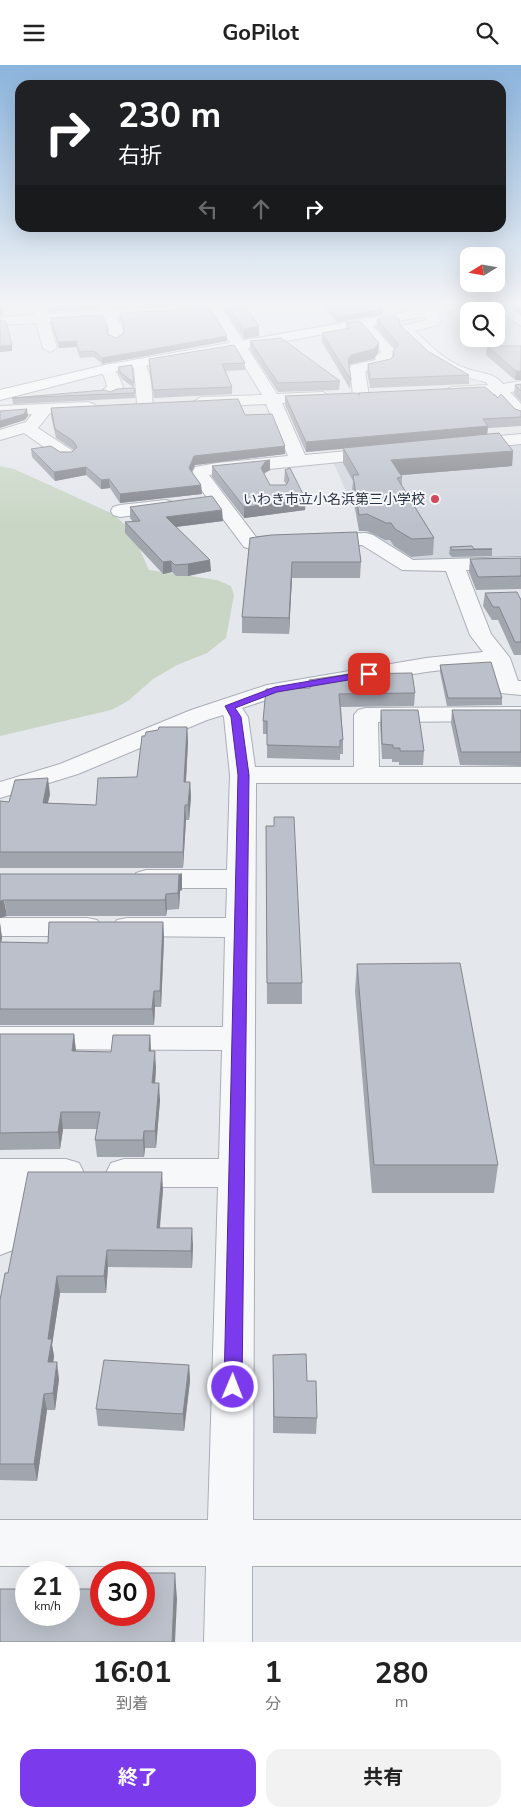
<!DOCTYPE html>
<html lang="ja">
<meta charset="utf-8">
<style>
:root{--surface:#fff;--page:#f2f2f2;--text:#222;--muted:#767676;--accent:#7c3aed}
body{margin:0;font-family:"Nunito Sans","Noto Sans JP",sans-serif;background:var(--page);color:var(--text);height:100vh;display:flex;flex-direction:column;font-size:19px;white-space:nowrap}
*{box-sizing:border-box;margin:0}
p{font-size:16px;color:var(--muted)}
.icon{flex:none;width:28px;height:28px;fill:none;stroke:currentColor;stroke-width:2;stroke-linecap:round;stroke-linejoin:round}
.map{position:relative;height:1577px;overflow:hidden}
.drawer{display:flex;flex-direction:column;background:var(--surface);flex:1}
.drawer>*{flex:none}
.top-card{position:absolute;left:15px;top:15px;width:491px;height:152px;border-radius:15px;box-shadow:0 5px 20px #0002;background:#202124;color:#fff;overflow:hidden}
.needle{width:32px;rotate:259deg}
.buttons{position:absolute;left:460px;top:182px;display:grid;gap:10px}
.buttons a{display:grid;place-items:center;width:45px;height:45px;border-radius:10px;background:var(--surface);box-shadow:0 5px 20px #0002;font-size:25px}
.speed{position:absolute;left:15px;top:1496px;display:flex;gap:10px;font-size:25px;font-weight:700;text-align:center}
.speed>*{display:grid;place-content:center;width:65px;height:65px;border-radius:50%;background:var(--surface);box-shadow:0 5px 20px #0002;line-height:1}
.speed small{font-size:12px;font-weight:400}
.speed .limit{border:8px solid #d22;background:#fff;color:#111}
.pin{position:absolute;display:grid;place-items:center;width:42px;height:42px;color:#fff;margin:-21px;border-radius:10px;box-shadow:0 2px 8px #0006}
.me{position:absolute;width:55px;margin:-28px;rotate:1deg;stroke-linejoin:round;filter:drop-shadow(0 0 4px #0008)}
.turn{display:flex;align-items:center;gap:18px;height:105px;padding:0 20px;font-size:22px}
.turn .icon{width:65px;height:65px;stroke-width:2.5}
.turn b{display:block;font-size:35px;line-height:42px}
.lanes{display:flex;align-items:center;height:48px;padding:0 20px;background:#0003;justify-content:center;gap:25px;direction:ltr}
.lanes .off{opacity:.35}
.eta{display:flex;justify-content:space-evenly;align-items:center;height:85px;text-align:center}
.eta b{font-size:30px;font-weight:700;line-height:35px}
.cta{display:flex;gap:10px;margin-top:auto;padding:10px 20px}
.cta a{flex:1;height:58px;border-radius:15px;background:var(--accent);color:#fff;font-size:20px;font-weight:700;line-height:58px;text-align:center}
.cta a+a{background:var(--page);color:var(--text)}
header{display:flex;justify-content:space-between;align-items:center;height:65px;padding:0 20px;background:var(--surface);font-size:22px;font-weight:700}
.map>svg:first-child{display:block}
.built{fill:#d2d6de}
.green{fill:#c9d6c5}
.lines{fill:none;stroke-linecap:round;stroke-linejoin:round}
.street-casing{stroke:#a9aeb7;stroke-width:2}
.primary-casing{stroke:#a3abb8;stroke-width:2}
.street{fill:#f7f8fa;fill-rule:evenodd}
.primary{fill:#fff;fill-rule:evenodd}
.wall{fill:#a1a5ae}
.shaded-wall{fill:#83868d}
.building{fill:#bbc0ca;stroke:#83868d}
.route{fill:#7c3aed;stroke:#51269a}
.poi-dot{fill:#d1495b;stroke:#f4f6f9;stroke-width:2}
.labels{text-anchor:middle;dominant-baseline:central;stroke-width:4;stroke-linejoin:round;paint-order:stroke}
.far-poi-label{font-size:14px;fill:#2b3445;stroke:#f4f6f9;text-anchor:end}
</style>
<header><svg class="icon" aria-label="menu" viewBox="0 0 24 24"><path d="M4 6h16M4 12h16M4 18h16"/></svg>GoPilot<svg class="icon" aria-label="search" viewBox="0 0 24 24"><circle cx="10" cy="10" r="6"/><path d="M15 15l6 6"/></svg></header>
<div class="map">
<svg width="521" height="1577" viewBox="0 0 521 1577">
<rect width="100%" height="100%" fill="#e4e7ec"/>
<polygon class="built" points="521,376 521,496 408,497 367,472 332,395"/>
<polygon class="green" points="0,401 14,404 113,449 131,465 149,505 217,515 231,521 234,530 226,573 207,588 177,600 153,614 128,636 111,645 0,671"/>
<g class="lines">
<g class="street-casing">
<g id="street">
<polygon points="32,240 44,240 47,249 101,245 99,240 111,240 114,245 220,240 277,329 323,327 331,332 323,337 282,338 305,390 380,383 386,384 388,388 386,392 380,393 209,410 256,472 366,468 373,470 413,495 521,492 521,504 466,505 491,569 510,593 518,616 521,616 521,630 501,628 490,599 426,607 279,631 242,643 248,652 255,702 354,702 354,650 358,645 366,643 521,642 521,656 378,657 379,702 521,702 521,718 256,718 253,1455 521,1455 521,1501 252,1501 252,1577 204,1577 206,1501 0,1501 0,1455 208,1455 218,1122 124,1122 111,1118 106,1108 111,1098 124,1094 219,1094 222,985 0,984 0,962 223,962 225,872 127,871 117,869 112,862 117,855 127,853 226,853 227,823 146,823 136,820 132,814 136,808 146,805 227,805 230,710 224,652 223,650 207,655 78,709 0,733 0,717 60,699 191,645 267,620 426,593 483,587 470,570 446,506 402,505 362,480 251,484 244,482 191,411 195,402 217,398 288,391 266,339 201,342 193,337 201,332 262,330 211,246 117,252 123,265 122,273 115,277 108,273 109,265 104,253 49,257 57,283 50,287 43,283 36,258 0,260 0,252 34,250"/>
<polygon points="347,240 396,240 389,244 352,246 347,245"/>
<polygon points="489,240 504,240 521,251 521,261"/>
<path d="M424,243L439,249L440,257L438,260L415,266C430,280 445,296 465,303C479,309 492,306 503,319L521,316V326L510,327L521,339V354L515,352L495,329L446,330L443,327L451,322L488,320L486,317C441,307 433,299 401,267L399,264L401,261L427,255L417,247Z"/>
<polygon points="363,254 368,255 397,288 390,294 392,298 390,301 365,306 369,331 361,336 353,331 350,303 352,300 376,295 375,292 381,287 356,258"/>
<path d="M137,294C153,298 151,325 153,339L145,344L137,339L134,303L130,298Z"/>
<path d="M105,300C116,302 119,312 123,322L115,329L110,331L102,326L107,321L104,311L98,304Z"/>
<polygon points="88,337 94,339 96,342 94,345 50,348 38,363 73,386 76,390 73,394 61,394 24,368 0,375 0,365 26,357 32,349 0,351 0,341"/>
<polygon points="521,369 521,379 468,384 462,383 460,379 462,375 468,374"/>
<polygon points="166,435 172,437 175,441 172,445 120,452 113,450 111,446 113,442 120,440"/>
<polygon points="0,853 87,853 97,855 102,862 97,869 87,871 0,871"/>
<polygon points="0,1094 66,1094 79,1098 84,1108 79,1118 66,1122 27,1122 19,1174 13,1185 0,1190"/>
</g>
</g>
<g class="primary-casing">
<polygon id="primary" points="444,240 472,240 465,244 105,308 0,335 0,325 105,300"/>
</g>
<use href="#street" class="street"/>
<use href="#primary" class="primary"/>
</g>
<g class="wall">
<polygon points="112,240 186,240 115,243"/>
<polygon points="221,240 244,240 259,271 244,274"/>
<polygon points="321,240 347,240 346,241 383,244 383,249 337,257"/>
<polygon points="510,240 521,240 521,250 510,241"/>
<polygon points="120,248 227,271 227,276 102,299 94,292 80,293 76,282 59,283 51,259 51,253 107,269 116,273 124,268 124,263 120,254"/>
<polygon points="377,254 400,260 429,287 469,310 469,319 370,323 367,307 368,299 391,294 392,292 393,286 395,284 376,262"/>
<polygon points="346,258 379,278 378,287 374,294 350,299 349,301 351,315 350,324 322,277 322,268 346,264"/>
<polygon points="250,276 340,316 339,325 278,327 250,284"/>
<polygon points="487,281 521,281 521,315 515,315 486,290"/>
<polygon points="149,294 245,298 245,305 226,306 232,322 232,329 154,333 149,302"/>
<polygon points="132,300 135,333 13,339 12,333 110,327 134,323 122,314 118,308 118,302"/>
<polygon points="521,319 521,337 514,329 515,320"/>
<polygon points="358,328 498,333 515,344 521,346 521,361 488,363 487,369 513,386 512,401 401,410 402,412 402,420 434,473 433,490 411,492 394,481 390,475 385,475 367,466 359,466 352,426 353,416 343,398 343,384 306,387 285,340 285,331 358,329"/>
<polygon points="51,343 245,350 285,389 195,400 192,407 201,420 202,429 120,438 110,423 101,424 86,410 55,416 32,392 31,384 60,387 72,387 74,385 56,373 51,351"/>
<polygon points="270,395 270,405 264,409 270,420 286,420 286,419 284,416 285,405 305,445 244,453 212,412 212,401"/>
<polygon points="130,442 223,456 176,462 211,506 188,511 176,511 172,507 163,509 125,468 125,457 133,457 130,453"/>
<polygon points="250,473 361,497 360,513 292,513 289,569 242,568 242,552"/>
<polygon points="450,482 474,484 492,484 492,491 452,492 449,489"/>
<polygon points="521,493 521,524 476,525 469,507 470,494"/>
<polygon points="485,528 521,535 521,590 514,590 498,555 492,555 483,541"/>
<polygon points="440,600 502,633 502,640 447,641 440,607"/>
<polygon points="266,624 415,628 414,641 341,642 343,675 343,689 340,689 340,695 267,693 267,669 263,669 263,656"/>
<polygon points="381,645 424,686 423,700 399,700 399,697 392,697 392,694 382,694 380,659"/>
<polygon points="452,645 521,645 521,701 460,700 451,658"/>
<polygon points="187,662 188,677 186,717 190,717 191,732 189,755 186,755 183,803 0,803 0,736 9,737 50,729 48,738 96,740 137,712 145,671"/>
<polygon points="266,761 274,761 302,918 302,939 267,939"/>
<polygon points="0,809 182,809 182,825 180,826 179,844 167,845 166,851 7,851"/>
<polygon points="163,857 164,874 161,942 155,942 154,960 0,960 0,858 2,873 1,877 48,878"/>
<polygon points="357,899 498,1100 494,1128 372,1128 355,926"/>
<polygon points="0,969 74,969 76,986 111,987 150,970 151,986 156,1003 155,1018 160,1035 156,1083 145,1083 144,1092 97,1092 95,1075 97,1064 63,1064 60,1084 0,1085"/>
<polygon points="163,1124 160,1163 193,1180 192,1203 108,1202 106,1228 60,1228 52,1280 54,1291 53,1297 59,1314 55,1345 47,1345 37,1416 0,1415 0,1235 8,1208"/>
<polygon points="189,1300 190,1316 184,1366 98,1361 96,1344"/>
<polygon points="273,1306 307,1316 317,1353 316,1369 273,1368"/>
</g>
<g class="shaded-wall">
<polygon points="48,240 99,240 98,243 48,247"/>
<polygon points="3,244 3,250 0,250 0,245"/>
<polygon points="383,244 383,249 337,257 337,252"/>
<polygon points="259,261 259,271 244,274 244,264"/>
<polygon points="227,271 227,276 102,299 102,293"/>
<polygon points="76,276 76,282 59,283 58,277"/>
<polygon points="379,278 378,287 374,294 350,299 348,303 348,294 351,290"/>
<polygon points="12,280 12,286 0,287 0,281"/>
<polygon points="516,306 521,306 521,315 515,315"/>
<polygon points="27,344 28,351 25,355 0,363 0,356"/>
<polygon points="488,361 487,370 306,387 306,377"/>
<polygon points="285,381 285,389 195,400 189,412 189,403 194,391"/>
<polygon points="513,386 512,401 390,411 391,395"/>
<polygon points="270,395 270,405 264,408 261,414 261,403 265,397"/>
<polygon points="86,402 86,410 55,416 54,407"/>
<polygon points="109,414 110,423 101,424 101,415"/>
<polygon points="201,420 202,429 120,438 120,429"/>
<polygon points="306,435 305,445 244,453 244,442"/>
<polygon points="222,445 223,456 167,463 166,452"/>
<polygon points="210,495 211,506 188,511 188,499"/>
<polygon points="171,496 172,507 163,509 163,497"/>
<polygon points="292,497 292,513 289,569 289,553"/>
<polygon points="187,662 188,677 185,732 184,717"/>
<polygon points="48,713 50,729 44,754 43,738"/>
<polygon points="190,717 191,732 189,755 188,740"/>
<polygon points="185,740 186,755 183,803 183,787"/>
<polygon points="182,809 182,825 180,826 179,844 178,828 179,810"/>
<polygon points="166,829 167,845 166,851 165,835"/>
<polygon points="4,835 7,851 0,853 0,836"/>
<polygon points="163,857 164,874 161,942 160,926"/>
<polygon points="0,858 2,873 0,884"/>
<polygon points="154,926 155,942 154,960 152,944"/>
<polygon points="74,969 76,986 72,986"/>
<polygon points="150,970 151,987 149,986"/>
<polygon points="155,986 156,1003 154,1035 152,1018"/>
<polygon points="159,1018 160,1035 156,1083 155,1066"/>
<polygon points="61,1047 63,1064 60,1084 58,1067"/>
<polygon points="144,1066 145,1083 144,1092 143,1075"/>
<polygon points="162,1107 163,1124 158,1180 157,1163"/>
<polygon points="192,1163 193,1180 192,1203 191,1186"/>
<polygon points="107,1185 108,1202 106,1228 104,1211"/>
<polygon points="57,1211 60,1228 52,1280 54,1291 51,1314 48,1297 48,1274"/>
<polygon points="57,1297 59,1314 55,1345 53,1328"/>
<polygon points="189,1300 190,1316 184,1366 183,1349"/>
<polygon points="44,1329 47,1345 37,1416 34,1399"/>
<polygon points="175,1508 177,1534 175,1577 172,1577"/>
</g>
<g class="building">
<polygon points="0,240 2,240 3,244 0,245"/>
<polygon points="227,240 244,240 259,261 244,264"/>
<polygon points="326,240 346,240 346,241 380,241 383,244 337,252"/>
<polygon points="210,243 227,271 102,293 94,286 79,287 76,276 58,277 51,253 102,250 107,260 107,269 116,273 124,268 124,259 120,248"/>
<polygon points="395,250 399,254 400,260 429,287 469,310 370,314 368,299 391,294 394,291 393,286 399,280 377,254"/>
<polygon points="0,255 6,256 12,280 0,281"/>
<polygon points="360,256 379,278 374,284 351,290 348,294 351,315 322,268 350,263 346,258"/>
<polygon points="281,273 340,316 278,318 250,276"/>
<polygon points="234,280 245,298 222,299 232,322 153,325 149,294"/>
<polygon points="487,281 521,281 521,306 516,306"/>
<polygon points="132,300 134,318 121,308 118,302"/>
<polygon points="521,319 521,326 515,320"/>
<polygon points="485,322 498,333 501,329 515,344 521,346 521,352 483,354 488,361 306,377 285,331 356,328 360,330 358,328"/>
<polygon points="134,323 135,328 12,333 105,325 110,327 117,324"/>
<polygon points="238,334 245,350 272,349 285,381 194,391 189,403 201,420 120,429 109,414 101,415 86,402 54,407 31,384 51,381 60,387 72,387 77,382 73,376 55,364 51,343"/>
<polygon points="27,344 24,349 0,356 0,346"/>
<polygon points="499,368 513,386 391,395 402,412 397,413 434,473 412,474 395,464 391,458 386,458 367,449 359,450 353,410 359,410 343,383"/>
<polygon points="270,395 265,397 261,403 270,420 286,420 289,415 285,405 290,403 306,435 244,442 212,401"/>
<polygon points="212,431 222,445 166,452 210,495 188,499 175,500 171,496 163,497 125,457 140,456 130,442"/>
<polygon points="357,467 361,497 292,497 289,553 242,552 250,473 271,470"/>
<polygon points="472,481 474,484 492,484 452,485 450,482"/>
<polygon points="521,493 521,511 478,512 470,494"/>
<polygon points="517,527 521,535 521,577 515,577 499,542 493,542 485,528"/>
<polygon points="491,597 502,633 448,633 440,600"/>
<polygon points="412,608 415,628 339,629 343,675 340,675 340,682 267,680 267,656 263,656 266,624 310,623 309,615 349,609"/>
<polygon points="381,645 418,645 424,686 400,686 400,683 393,683 393,680 382,679"/>
<polygon points="452,645 521,645 521,687 461,687"/>
<polygon points="159,662 187,662 184,717 190,717 188,740 185,740 183,787 0,787 0,736 9,737 15,715 48,713 43,738 96,740 98,713 137,712 142,671 145,671 146,667 158,665"/>
<polygon points="274,752 294,752 302,918 267,918 266,761 274,761"/>
<polygon points="0,809 182,809 179,810 178,828 166,829 165,835 4,835 0,836"/>
<polygon points="49,857 163,857 160,926 154,926 152,944 0,944 0,877 48,878"/>
<polygon points="460,898 498,1100 374,1100 357,899"/>
<polygon points="0,969 74,969 72,986 111,987 113,970 150,970 149,986 155,986 152,1018 159,1018 155,1066 144,1066 143,1075 95,1075 100,1047 61,1047 58,1067 0,1068"/>
<polygon points="28,1107 162,1107 157,1163 192,1163 191,1186 107,1185 104,1211 57,1211 48,1274 52,1274 48,1297 57,1297 53,1328 44,1329 34,1399 0,1399 0,1235 5,1208 8,1208"/>
<polygon points="306,1289 307,1316 316,1316 317,1353 274,1352 273,1290"/>
<polygon points="104,1295 189,1300 183,1349 96,1344"/>
<polygon points="144,1508 175,1508 172,1577 0,1577 0,1524 26,1524 26,1550 69,1550 69,1524 101,1524 101,1550 144,1550"/>
</g>
<linearGradient id="sky" x2="0" y2="1"><stop stop-color="#8bb4dd"/><stop offset="0.52" stop-color="#f3f4f6"/><stop offset="1" stop-color="#f3f4f6" stop-opacity="0"/></linearGradient>
<rect width="521" height="460" fill="url(#sky)"/>
<polygon class="route" points="369,606 374,609 372,611 277,627 235,643 241,652 249,710 242,1322 239,1328 233,1330 227,1328 224,1322 238,710 231,652 225,641 275,622"/>
<circle class="poi-dot" cx="435" cy="434" r="5"/>
<g class="labels">
<g class="far-poi-label">
<text x="425" y="434">いわき市立小名浜第三小学校</text>
</g>
</g>
</svg>
<div class="buttons">
<a><svg class="needle" viewBox="-14 -14 28 28"><path d="M0-13l5 13h-10z" fill="#e53935"/><path d="M0 13l5-13h-10z" fill="#767676"/></svg></a>
<a><svg class="icon" aria-label="search" viewBox="0 0 24 24"><circle cx="10" cy="10" r="6"/><path d="M15 15l6 6"/></svg></a>
</div>
<div class="speed"><div>21<small>km/h</small></div><div class="limit">30</div></div>
<div class="pin" style="left:369px;top:609px;background:#d93025"><svg class="icon" aria-label="arrive" viewBox="0 0 24 24"><path d="M6 21V4h12l-3 4 3 4H6"/></svg></div>
<svg class="me" style="left:233px;top:1322px" viewBox="-20 -20 40 40"><circle r="17" fill="#7c3aed" stroke="#fff" stroke-width="3"/><path d="M0-11L8 9 0 5-8 9z" fill="#fff"/></svg>
<div class="top-card">
<div class="turn"><svg class="icon" aria-label="right" viewBox="0 0 24 24"><path d="M7 20v-9h11M14 6l5 5-5 5"/></svg><div><b>230 m</b>右折</div></div>
<div class="lanes"><svg class="icon off" aria-label="left" viewBox="0 0 24 24"><path d="M17 20v-9H6M10 6l-5 5 5 5"/></svg><svg class="icon off" aria-label="ahead" viewBox="0 0 24 24"><path d="M12 20V5M6 11l6-6 6 6"/></svg><svg class="icon" aria-label="right" viewBox="0 0 24 24"><path d="M7 20v-9h11M14 6l5 5-5 5"/></svg></div>
</div>
</div>
<section class="drawer">
<div class="eta">
<div><b>16:01</b><p>到着</p></div>
<div><b>1</b><p>分</p></div>
<div><b>280</b><p>m</p></div>
</div>
<div class="cta"><a>終了</a><a>共有</a></div>
</section>
